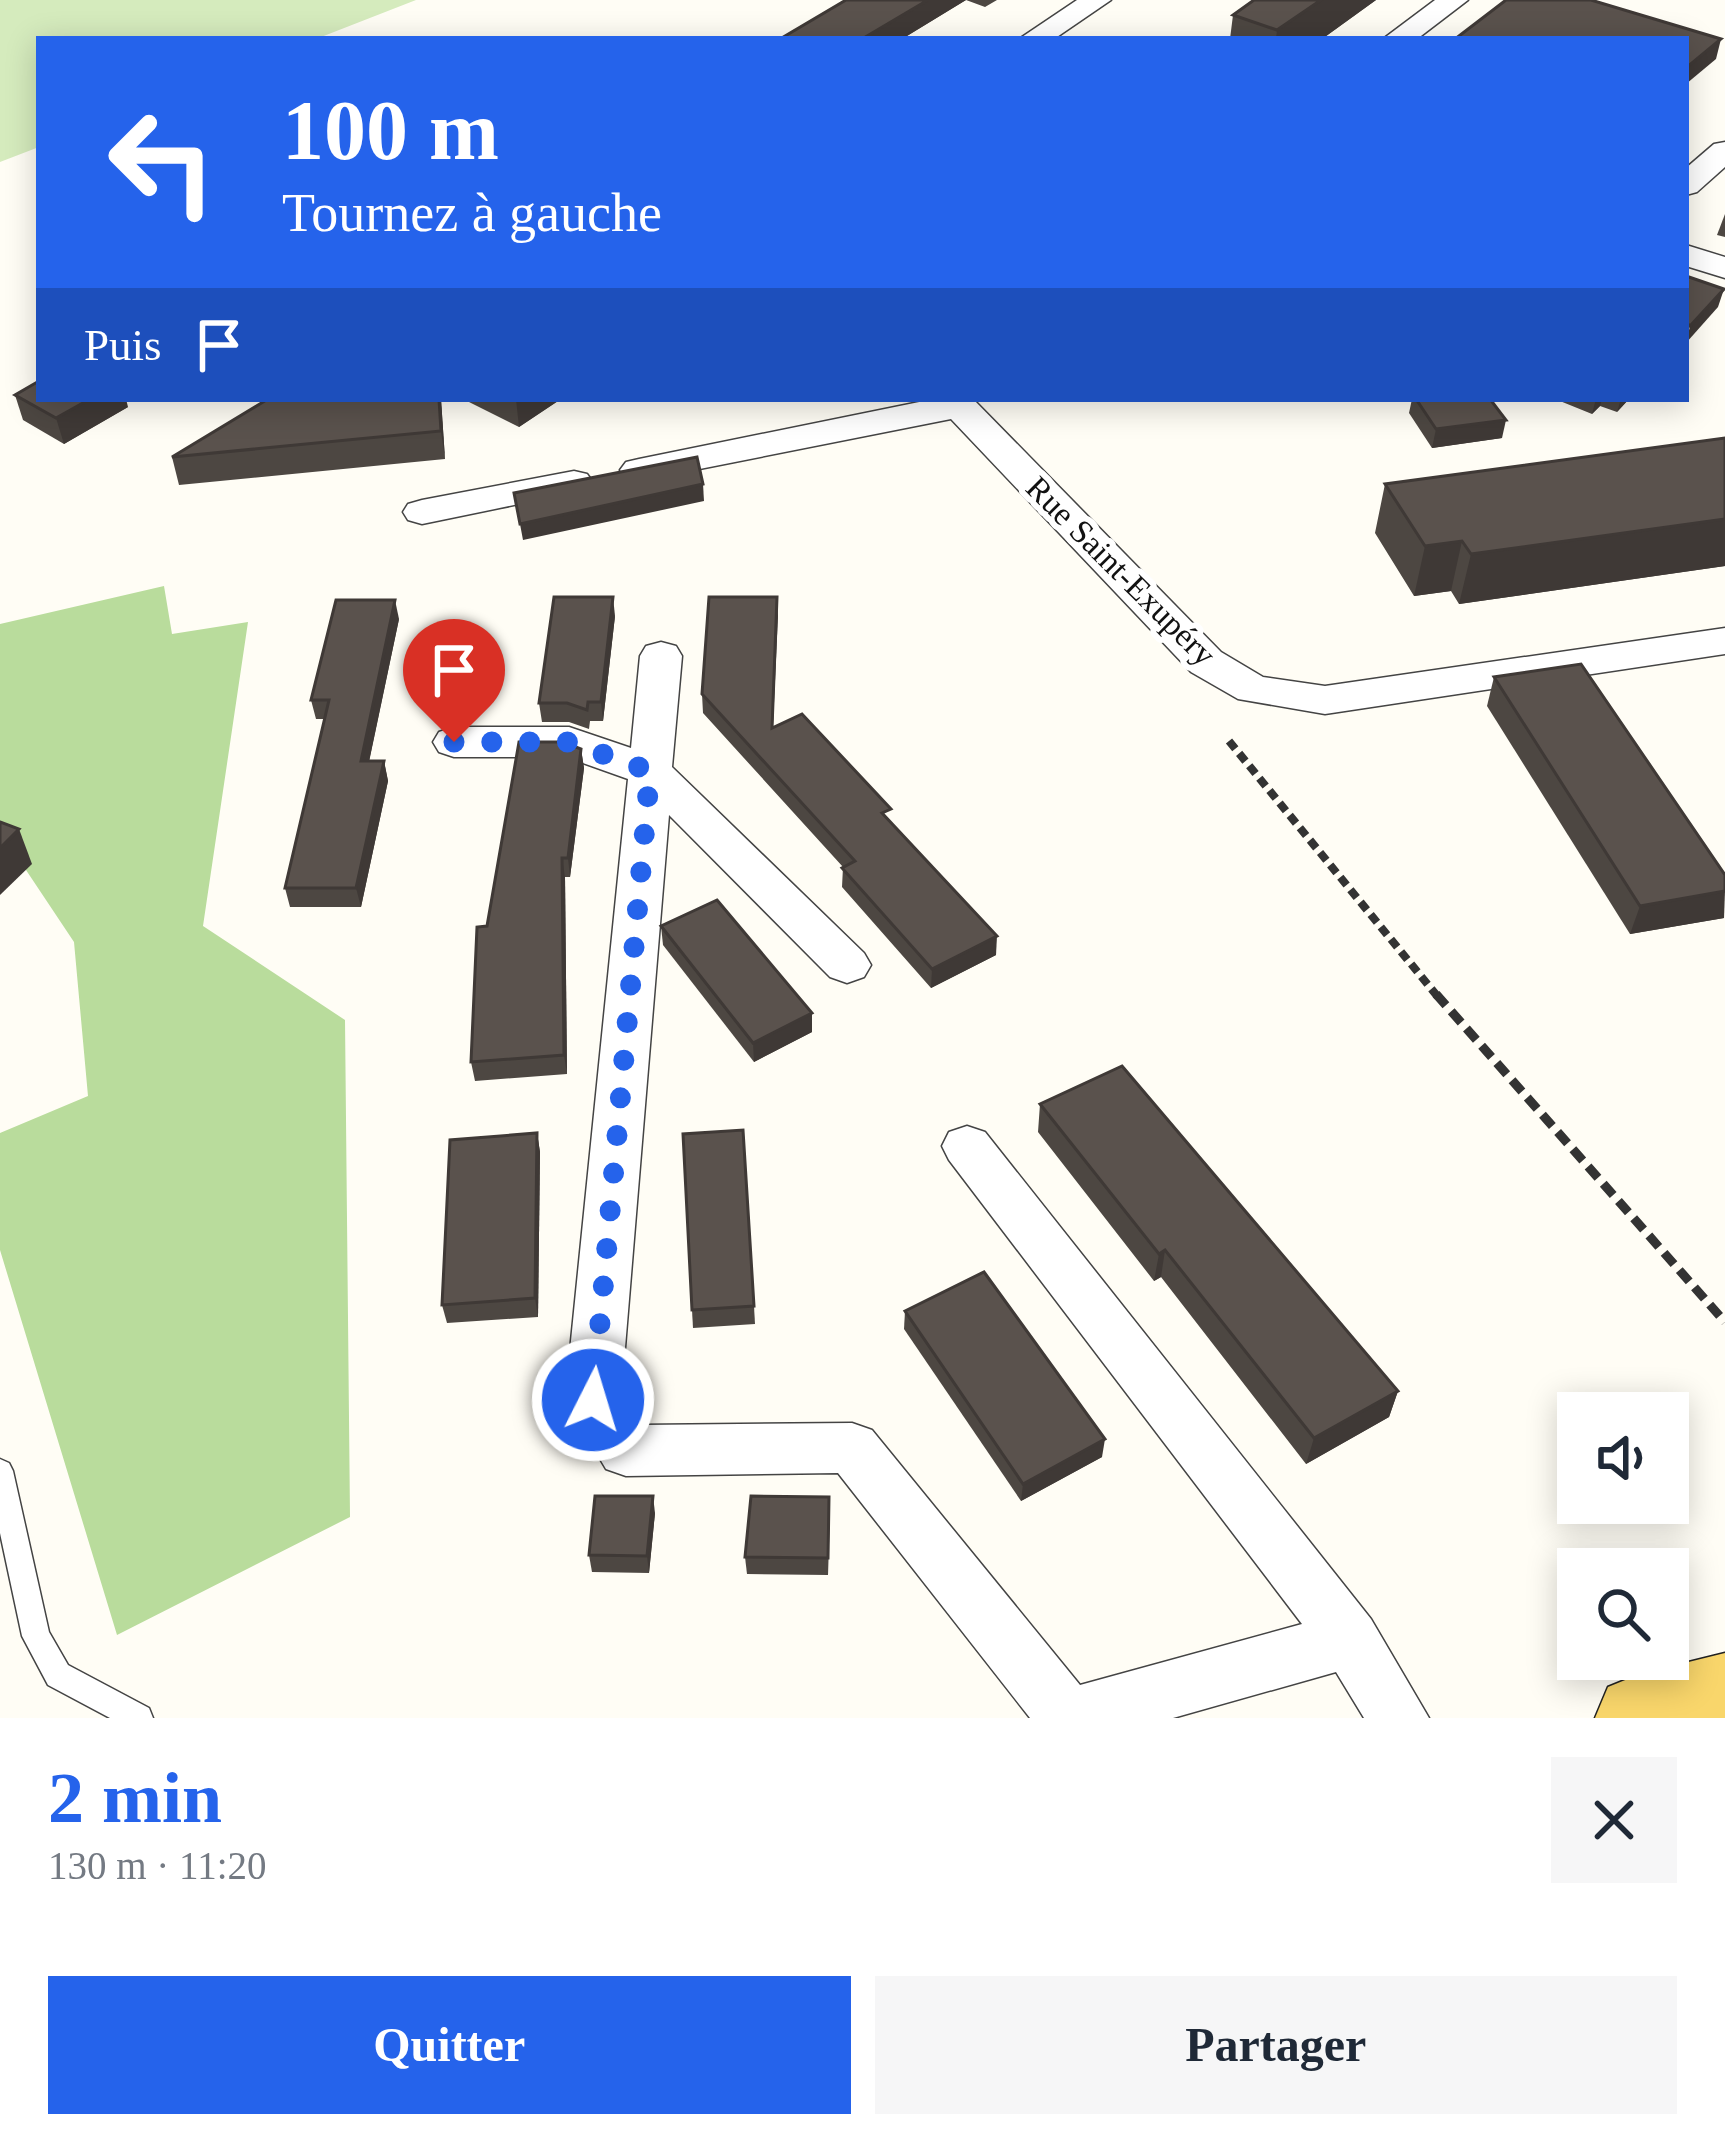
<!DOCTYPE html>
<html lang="fr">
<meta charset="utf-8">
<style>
:root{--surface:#fff;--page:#f6f6f7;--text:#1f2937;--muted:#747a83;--accent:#2563eb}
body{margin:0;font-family:Georgia,serif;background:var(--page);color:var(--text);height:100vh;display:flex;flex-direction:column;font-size:45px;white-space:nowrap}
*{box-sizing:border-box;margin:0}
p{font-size:39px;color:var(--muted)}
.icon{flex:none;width:66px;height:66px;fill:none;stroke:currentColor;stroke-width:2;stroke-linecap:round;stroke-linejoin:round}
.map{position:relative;height:1718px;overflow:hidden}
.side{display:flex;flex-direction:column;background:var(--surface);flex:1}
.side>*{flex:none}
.top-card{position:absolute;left:36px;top:36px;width:1653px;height:366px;border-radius:0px;box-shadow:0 6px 30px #0003;background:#2563eb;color:#fff;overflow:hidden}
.tools{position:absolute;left:1557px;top:1392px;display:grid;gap:24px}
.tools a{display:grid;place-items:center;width:132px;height:132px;border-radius:0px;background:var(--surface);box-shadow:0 6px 30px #0003;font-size:60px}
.pin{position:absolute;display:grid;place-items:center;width:102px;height:102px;color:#fff;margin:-123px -51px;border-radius:50% 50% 50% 0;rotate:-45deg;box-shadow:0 0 12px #0007}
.pin .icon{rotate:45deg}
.me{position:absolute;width:132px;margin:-66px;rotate:5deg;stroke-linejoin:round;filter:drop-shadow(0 0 9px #0008)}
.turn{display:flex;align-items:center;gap:42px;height:252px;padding:0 48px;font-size:54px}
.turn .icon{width:156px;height:156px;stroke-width:2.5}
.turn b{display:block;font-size:84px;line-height:102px}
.then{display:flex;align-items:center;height:114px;padding:0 48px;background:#0003;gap:24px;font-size:45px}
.round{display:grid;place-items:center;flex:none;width:126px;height:126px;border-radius:0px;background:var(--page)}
.summary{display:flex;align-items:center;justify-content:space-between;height:204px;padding:0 48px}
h1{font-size:72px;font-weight:600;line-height:90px;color:var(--accent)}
.primary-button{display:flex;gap:24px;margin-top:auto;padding:24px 48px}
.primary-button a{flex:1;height:138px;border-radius:0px;background:var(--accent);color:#fff;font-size:48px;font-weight:600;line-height:138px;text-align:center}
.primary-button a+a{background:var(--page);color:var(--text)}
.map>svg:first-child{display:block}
.green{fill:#d5ebbd}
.forest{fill:#b9dc9c}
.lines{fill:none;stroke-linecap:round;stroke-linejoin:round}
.service-casing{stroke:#444;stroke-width:3}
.minor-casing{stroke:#444;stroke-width:3}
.primary-casing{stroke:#222;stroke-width:3}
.path-far1{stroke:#333;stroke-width:8;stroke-dasharray:10 6;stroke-linecap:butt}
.path{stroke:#333;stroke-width:9;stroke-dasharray:15 8;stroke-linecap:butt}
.service{fill:#fff;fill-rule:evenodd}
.minor{fill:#fff;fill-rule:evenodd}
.primary{fill:#f9d66b;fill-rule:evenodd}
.wall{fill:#4d4742}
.shaded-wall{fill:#3f3936}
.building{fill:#5a524d;stroke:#3f3936;stroke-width:3}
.route{stroke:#2563eb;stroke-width:21;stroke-dasharray:0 37.8}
.labels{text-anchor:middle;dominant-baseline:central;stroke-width:12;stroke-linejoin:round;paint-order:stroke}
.street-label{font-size:33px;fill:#111;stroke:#fff}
</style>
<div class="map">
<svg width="1725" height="1718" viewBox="0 0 1725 1718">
<rect width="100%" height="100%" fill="#fffdf5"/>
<polygon class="green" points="0,0 416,0 316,39 39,39 39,147 0,162"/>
<polygon class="forest" points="164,586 172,634 248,622 203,926 345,1020 350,1517 117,1635 0,1250 0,1133 88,1096 74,942 0,831 0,624"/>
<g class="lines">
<g class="service-casing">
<polygon id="service" points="0,1459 9,1463 13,1471 49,1632 68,1665 149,1708 153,1718 110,1718 48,1685 22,1636 0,1533"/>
</g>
<g class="minor-casing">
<g id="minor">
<polygon points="1077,0 1111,0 1054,39 1019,39"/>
<polygon points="1435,0 1468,0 1417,39 1383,39"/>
<polygon points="1725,142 1725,167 1697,192 1686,195 1686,168 1714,144"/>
<polygon points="1686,245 1725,257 1725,278 1686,266"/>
<polygon points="934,399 973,399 1221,652 1263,677 1325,686 1725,628 1725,654 1325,714 1238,699 1191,672 951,419 639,481 626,478 620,470 626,462 639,459"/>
<polygon points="574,471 587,474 593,482 587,490 422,524 408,520 403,512 408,504 422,500"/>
<polygon points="661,642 676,646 682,656 672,767 864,953 871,965 864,977 847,983 830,977 669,815 621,1396 641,1425 852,1423 872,1430 1080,1685 1302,1624 949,1160 942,1146 949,1132 967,1126 985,1132 1371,1619 1429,1718 1364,1718 1336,1672 1173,1718 1030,1718 838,1473 626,1476 606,1469 565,1400 628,779 566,757 454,757 439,752 433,742 439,732 454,727 569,727 631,748 640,656 646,646"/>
</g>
</g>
<g class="primary-casing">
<polygon id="primary" points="1725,1653 1725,1718 1595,1718 1608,1687 1640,1674"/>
</g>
<polyline class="path-far1" points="1229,741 1438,997"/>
<polyline class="path" points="1436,994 1725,1322"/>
<use href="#service" class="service"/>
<use href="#minor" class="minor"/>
<use href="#primary" class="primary"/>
</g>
<g class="wall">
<polygon points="846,0 997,0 985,7 966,0 902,39 780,39"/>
<polygon points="1254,0 1376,0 1322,39 1230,39 1233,15"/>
<polygon points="1725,214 1725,237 1717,235"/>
<polygon points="15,395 128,407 64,444 23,420"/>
<polygon points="268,399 441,399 445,459 179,485 172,457"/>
<polygon points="463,399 561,399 519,427"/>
<polygon points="1412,399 1490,399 1502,438 1432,448 1409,413"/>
<polygon points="1555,399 1629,399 1617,412 1600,406 1592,414"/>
<polygon points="1725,438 1725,566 1459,604 1451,591 1414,596 1375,533 1385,484"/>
<polygon points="777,597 773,727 891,823 996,955 931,988 842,887 843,867 703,713 702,694"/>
<polygon points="615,616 603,721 590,721 589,729 569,722 542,722 539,703"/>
<polygon points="399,619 369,761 384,761 388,781 361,907 290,907 285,888 325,719 316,719 311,700"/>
<polygon points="1494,677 1724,918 1630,934 1487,706"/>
<polygon points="581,749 584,768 570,877 565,877 567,1074 475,1081 471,1062"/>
<polygon points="661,926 812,1013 812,1032 754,1062 663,945"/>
<polygon points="1040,1104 1398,1391 1389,1417 1306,1464 1161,1277 1154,1281 1038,1132"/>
<polygon points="537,1133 540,1152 538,1317 447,1323 442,1305"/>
<polygon points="754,1306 755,1324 693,1328 692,1310"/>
<polygon points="905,1311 1102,1457 1021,1501 904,1329"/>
<polygon points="655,1513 649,1573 592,1572 589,1555"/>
<polygon points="830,1514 828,1575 747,1574 745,1557"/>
</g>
<g class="shaded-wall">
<polygon points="928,0 966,0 902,39 862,39"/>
<polygon points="1321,0 1376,0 1322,39 1276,39 1277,30"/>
<polygon points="1721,39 1716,59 1686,84 1686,68"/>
<polygon points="1724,289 1718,307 1686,343 1690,326"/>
<polygon points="90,399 126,399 128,407 64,444 56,418"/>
<polygon points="439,399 441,399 445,459 441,431"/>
<polygon points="516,399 561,399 519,427"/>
<polygon points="1596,399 1602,399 1600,406 1592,414"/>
<polygon points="1621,399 1629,399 1617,412"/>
<polygon points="1506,420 1502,438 1432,448 1436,429"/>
<polygon points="703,484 704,501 523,540 520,524"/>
<polygon points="1725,519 1725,566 1459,604 1471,554"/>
<polygon points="1462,541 1451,591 1414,596 1425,546"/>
<polygon points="613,597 615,616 603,721 601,702"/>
<polygon points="777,597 778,616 772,747 772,728"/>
<polygon points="395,600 399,619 365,781 361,761"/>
<polygon points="581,749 584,768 570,877 568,858"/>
<polygon points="384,761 388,781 361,907 356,888"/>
<polygon points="19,829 32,864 0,895 0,848"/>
<polygon points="562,858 565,877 567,1074 564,1055"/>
<polygon points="1725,891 1724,918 1630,934 1640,906"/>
<polygon points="997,936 996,955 931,988 932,969"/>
<polygon points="812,1013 812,1032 754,1062 753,1043"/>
<polygon points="537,1133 540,1152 538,1317 535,1298"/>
<polygon points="1165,1250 1161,1277 1154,1281 1159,1254"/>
<polygon points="1398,1391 1389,1417 1306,1464 1314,1438"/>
<polygon points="1105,1439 1102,1457 1021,1501 1023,1484"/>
<polygon points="653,1496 655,1513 649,1573 647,1556"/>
</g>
<g class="building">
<polygon points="846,0 928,0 862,39 780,39"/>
<polygon points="1254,0 1321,0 1277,30 1233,15"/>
<polygon points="1506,0 1591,0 1721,39 1686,68 1686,39 1455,39"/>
<polygon points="1686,276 1724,289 1690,326 1686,322"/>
<polygon points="39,381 39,399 90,399 56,418 15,395"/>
<polygon points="268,399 439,399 441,431 172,457"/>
<polygon points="1416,399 1490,399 1506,420 1436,429"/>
<polygon points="1725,438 1725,519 1471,554 1462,541 1425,546 1385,484"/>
<polygon points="697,457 703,484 520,524 514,493"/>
<polygon points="554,597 613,597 601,702 588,702 587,710 567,703 539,703"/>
<polygon points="709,597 777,597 772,728 802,714 891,809 882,813 997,936 932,969 842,868 855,861 702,694"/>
<polygon points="336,600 395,600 361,761 384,761 356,888 285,888 329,700 311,700"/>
<polygon points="1581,664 1725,875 1725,891 1640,906 1494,677"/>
<polygon points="519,742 563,742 581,749 568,858 562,858 564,1055 471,1062 477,927 487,926"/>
<polygon points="0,822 19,829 0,848"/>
<polygon points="717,900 812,1013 753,1043 661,926"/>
<polygon points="1122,1066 1398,1391 1314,1438 1165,1250 1159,1254 1040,1104"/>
<polygon points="743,1130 754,1306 692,1310 683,1134"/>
<polygon points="537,1133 535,1298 442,1305 450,1140"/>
<polygon points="984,1272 1105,1439 1023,1484 905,1311"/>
<polygon points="595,1496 653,1496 647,1556 589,1555"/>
<polygon points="751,1496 829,1497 828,1558 745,1557"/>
</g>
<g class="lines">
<polyline class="route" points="454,742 569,742 650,771 593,1400"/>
</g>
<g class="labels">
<g class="street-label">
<text transform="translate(1121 571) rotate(45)">Rue Saint-Exupéry</text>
</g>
</g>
</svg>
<div class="tools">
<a><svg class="icon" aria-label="sound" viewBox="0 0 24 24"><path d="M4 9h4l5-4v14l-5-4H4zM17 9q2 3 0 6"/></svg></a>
<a><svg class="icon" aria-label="search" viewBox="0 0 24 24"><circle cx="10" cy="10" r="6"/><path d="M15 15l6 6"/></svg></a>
</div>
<div class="pin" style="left:454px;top:742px;background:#d93025"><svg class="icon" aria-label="arrive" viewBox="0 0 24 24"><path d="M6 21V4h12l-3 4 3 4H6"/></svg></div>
<svg class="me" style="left:593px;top:1400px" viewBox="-20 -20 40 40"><circle r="17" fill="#2563eb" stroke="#fff" stroke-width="3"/><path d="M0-11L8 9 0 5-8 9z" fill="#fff"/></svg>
<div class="top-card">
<div class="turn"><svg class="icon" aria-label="left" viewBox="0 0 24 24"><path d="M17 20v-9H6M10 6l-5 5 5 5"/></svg><div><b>100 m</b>Tournez à gauche</div></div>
<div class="then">Puis<svg class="icon" aria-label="arrive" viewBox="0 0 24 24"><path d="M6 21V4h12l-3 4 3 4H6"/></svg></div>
</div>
</div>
<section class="side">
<div class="summary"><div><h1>2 min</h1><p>130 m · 11:20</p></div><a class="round"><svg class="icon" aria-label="close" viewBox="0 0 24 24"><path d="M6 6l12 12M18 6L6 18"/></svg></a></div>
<div class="primary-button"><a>Quitter</a><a>Partager</a></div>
</section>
